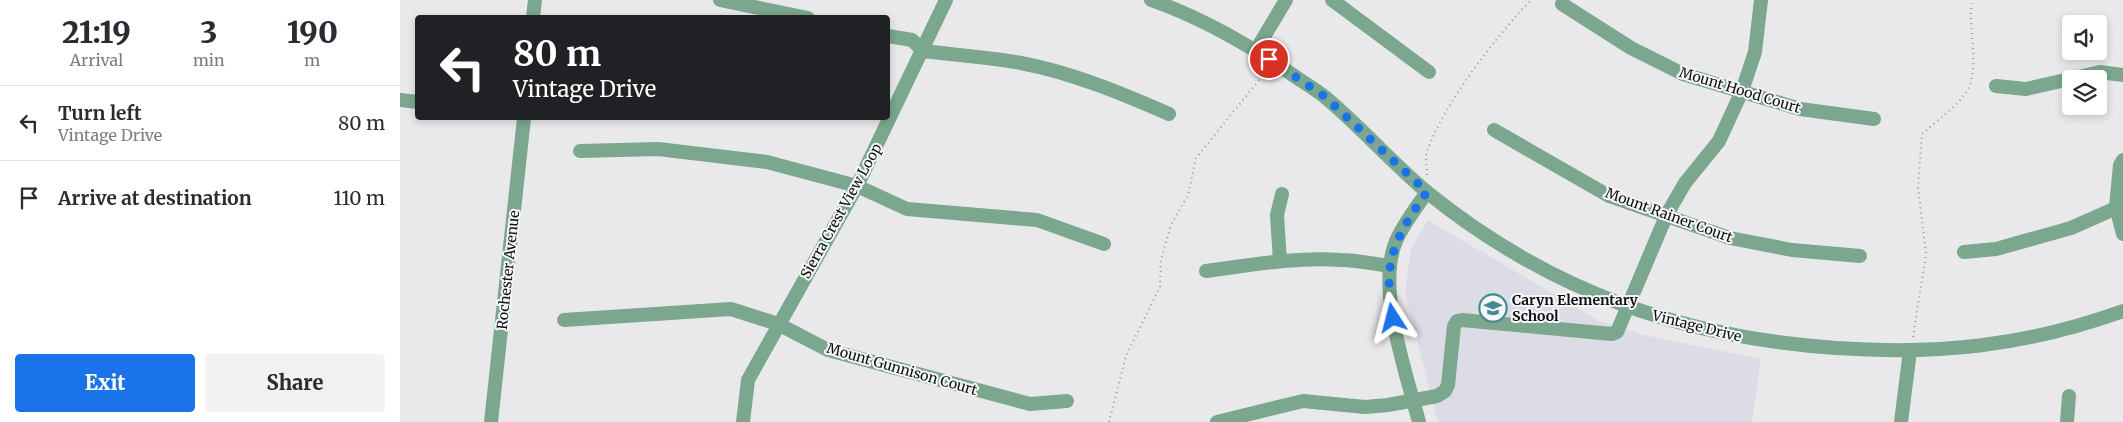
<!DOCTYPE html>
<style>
:root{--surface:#fff;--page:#f2f2f3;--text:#2b2b33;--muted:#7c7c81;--line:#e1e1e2;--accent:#1a73e8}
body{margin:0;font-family:Merriweather,serif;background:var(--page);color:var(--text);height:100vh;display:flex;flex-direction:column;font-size:19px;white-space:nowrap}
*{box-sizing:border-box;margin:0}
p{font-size:16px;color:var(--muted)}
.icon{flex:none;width:28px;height:28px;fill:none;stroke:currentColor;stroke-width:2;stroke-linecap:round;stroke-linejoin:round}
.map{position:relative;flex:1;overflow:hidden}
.drawer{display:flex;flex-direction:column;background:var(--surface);width:400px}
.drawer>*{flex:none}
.top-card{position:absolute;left:15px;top:15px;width:475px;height:105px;border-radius:5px;box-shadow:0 2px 8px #0003;background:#202124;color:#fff;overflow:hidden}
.fabs{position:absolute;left:1662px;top:15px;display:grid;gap:10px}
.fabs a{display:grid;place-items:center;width:45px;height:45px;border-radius:5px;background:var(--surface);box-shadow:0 2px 8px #0003;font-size:25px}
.pin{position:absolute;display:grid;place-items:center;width:42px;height:42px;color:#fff;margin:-21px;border:2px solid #fff;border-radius:50%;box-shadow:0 1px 5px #0007}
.me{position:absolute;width:55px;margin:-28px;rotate:351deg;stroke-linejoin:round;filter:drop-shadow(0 0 4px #0008)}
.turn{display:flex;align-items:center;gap:18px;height:105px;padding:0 15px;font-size:22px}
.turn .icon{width:65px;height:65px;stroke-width:2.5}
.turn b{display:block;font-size:35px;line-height:42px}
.eta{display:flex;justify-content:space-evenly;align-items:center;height:85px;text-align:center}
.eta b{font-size:30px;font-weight:800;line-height:35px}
.button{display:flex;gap:10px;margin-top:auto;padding:10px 15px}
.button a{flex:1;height:58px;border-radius:5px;background:var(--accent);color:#fff;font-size:20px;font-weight:800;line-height:58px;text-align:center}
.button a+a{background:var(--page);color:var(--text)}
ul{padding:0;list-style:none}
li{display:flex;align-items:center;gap:15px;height:75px;padding:0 15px;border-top:1px solid var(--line)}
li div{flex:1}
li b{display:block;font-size:19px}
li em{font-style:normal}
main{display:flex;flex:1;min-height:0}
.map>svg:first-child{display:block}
.built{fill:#dbdce6}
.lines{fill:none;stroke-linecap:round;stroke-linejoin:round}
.path{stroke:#98989a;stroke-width:2;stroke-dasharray:1 4;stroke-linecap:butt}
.minor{stroke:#7aa78d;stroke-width:14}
.route{stroke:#1a73e8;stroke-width:9;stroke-dasharray:0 16.2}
.labels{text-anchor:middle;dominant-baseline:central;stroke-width:4;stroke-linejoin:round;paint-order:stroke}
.street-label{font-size:14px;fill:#0f0f10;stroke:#f6f7f9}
.poi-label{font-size:14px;font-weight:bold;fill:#0f0f10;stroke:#f6f7f9;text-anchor:start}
</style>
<main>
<section class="drawer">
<div class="eta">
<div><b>21:19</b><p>Arrival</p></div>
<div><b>3</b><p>min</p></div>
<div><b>190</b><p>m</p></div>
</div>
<ul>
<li><svg class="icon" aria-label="left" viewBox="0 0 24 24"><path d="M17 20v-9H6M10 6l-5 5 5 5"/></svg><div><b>Turn left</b><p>Vintage Drive</p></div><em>80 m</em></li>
<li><svg class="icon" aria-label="arrive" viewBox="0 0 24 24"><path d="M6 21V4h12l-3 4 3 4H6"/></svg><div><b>Arrive at destination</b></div><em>110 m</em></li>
</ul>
<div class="button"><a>Exit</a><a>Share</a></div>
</section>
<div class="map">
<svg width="1723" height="422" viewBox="0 0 1723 422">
<rect width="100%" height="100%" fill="#e9e9ec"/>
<polygon class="built" points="1028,220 1201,322 1244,335 1361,359 1352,422 1038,422 1005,293 1011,249"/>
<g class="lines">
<g class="path">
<path d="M1027,175C1027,168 1025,158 1027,152C1042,106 1097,35 1131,0"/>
<path d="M1513,337L1526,254L1518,187L1522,134C1536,121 1554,109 1565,94C1582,72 1567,27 1572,0"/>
<polyline points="709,422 726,356 760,287 761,260 771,225 788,195 796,158 860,79"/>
</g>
<g class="minor">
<polyline points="320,0 408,18"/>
<path d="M751,0C800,17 847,44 890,73C901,81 914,88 925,97C961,127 992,163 1028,193C1150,291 1280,337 1436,348C1539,355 1625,346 1723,311"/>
<polyline points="932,0 1029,72"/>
<polyline points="1162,4 1231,48 1283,74 1400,109 1474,119"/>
<polyline points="133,18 135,0"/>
<path d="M488,36L512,40L523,51C555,55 589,57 621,63C673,73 721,93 769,114"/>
<polyline points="856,50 886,0"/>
<polyline points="1596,86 1626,89 1700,72 1723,75"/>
<polyline points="0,100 18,102"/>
<polyline points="1094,130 1209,196 1330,238 1392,250 1460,256"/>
<polyline points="180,151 258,149 367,162 457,186 507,209 637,220 704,244"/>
<polyline points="1723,160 1720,165 1716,207 1723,234"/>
<polyline points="1564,252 1596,249 1671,228 1723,205"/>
<polyline points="880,261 877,215 882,194"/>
<path d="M806,271C851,265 895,257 941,260C957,260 974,264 990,266"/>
<polyline points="164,320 331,309 378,324 428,350 630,404 667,401"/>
<polyline points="91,422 124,118"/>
<polyline points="343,422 348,380 457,186 546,0"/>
<polyline points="817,422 903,401 965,407 988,405 1037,396 1045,391 1048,385 1054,326 1057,321 1062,320 1212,334 1217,332 1267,214 1285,183 1319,141 1342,91 1355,52 1361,0"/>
<path d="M1019,422C1006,372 976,289 996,241C1004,223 1016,208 1027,192"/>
<polyline points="1501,422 1510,351"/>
<polyline points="1667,422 1669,396"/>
</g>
</g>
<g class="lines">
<path class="route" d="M869,59L924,96L1027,192C995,237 982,262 993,318"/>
</g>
<defs>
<g id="school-ring" transform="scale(1.4375)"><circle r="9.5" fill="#f6f7f9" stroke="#448a93" stroke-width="1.5"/><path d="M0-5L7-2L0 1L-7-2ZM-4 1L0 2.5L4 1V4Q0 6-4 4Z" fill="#448a93"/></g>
</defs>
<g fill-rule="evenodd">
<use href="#school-ring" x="1093" y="308"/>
</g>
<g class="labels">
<g class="street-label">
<text transform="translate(1340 90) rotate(17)">Mount Hood Court</text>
<text transform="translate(441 211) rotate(-61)">Sierra Crest View Loop</text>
<text transform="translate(1269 215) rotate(20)">Mount Rainer Court</text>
<text transform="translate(108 270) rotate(-84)">Rochester Avenue</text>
<text transform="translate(1297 326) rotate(14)">Vintage Drive</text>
<text transform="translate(502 369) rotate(16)">Mount Gunnison Court</text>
</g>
<g class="poi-label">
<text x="1112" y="300">Caryn Elementary<tspan x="1112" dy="16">School</tspan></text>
</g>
</g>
</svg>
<div class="fabs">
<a><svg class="icon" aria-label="sound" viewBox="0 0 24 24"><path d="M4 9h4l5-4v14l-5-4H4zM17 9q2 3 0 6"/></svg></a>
<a><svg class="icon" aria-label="layers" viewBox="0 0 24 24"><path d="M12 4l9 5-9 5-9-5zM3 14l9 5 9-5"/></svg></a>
</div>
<div class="pin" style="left:869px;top:59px;background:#d93025"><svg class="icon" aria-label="arrive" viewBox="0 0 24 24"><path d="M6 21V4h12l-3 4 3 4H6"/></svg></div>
<svg class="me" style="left:993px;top:318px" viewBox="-20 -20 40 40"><path d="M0-17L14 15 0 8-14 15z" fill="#1a73e8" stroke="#fff" stroke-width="4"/></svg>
<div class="top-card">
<div class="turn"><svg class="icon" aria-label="left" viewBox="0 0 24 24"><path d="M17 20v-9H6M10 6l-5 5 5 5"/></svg><div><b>80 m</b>Vintage Drive</div></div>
</div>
</div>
</main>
